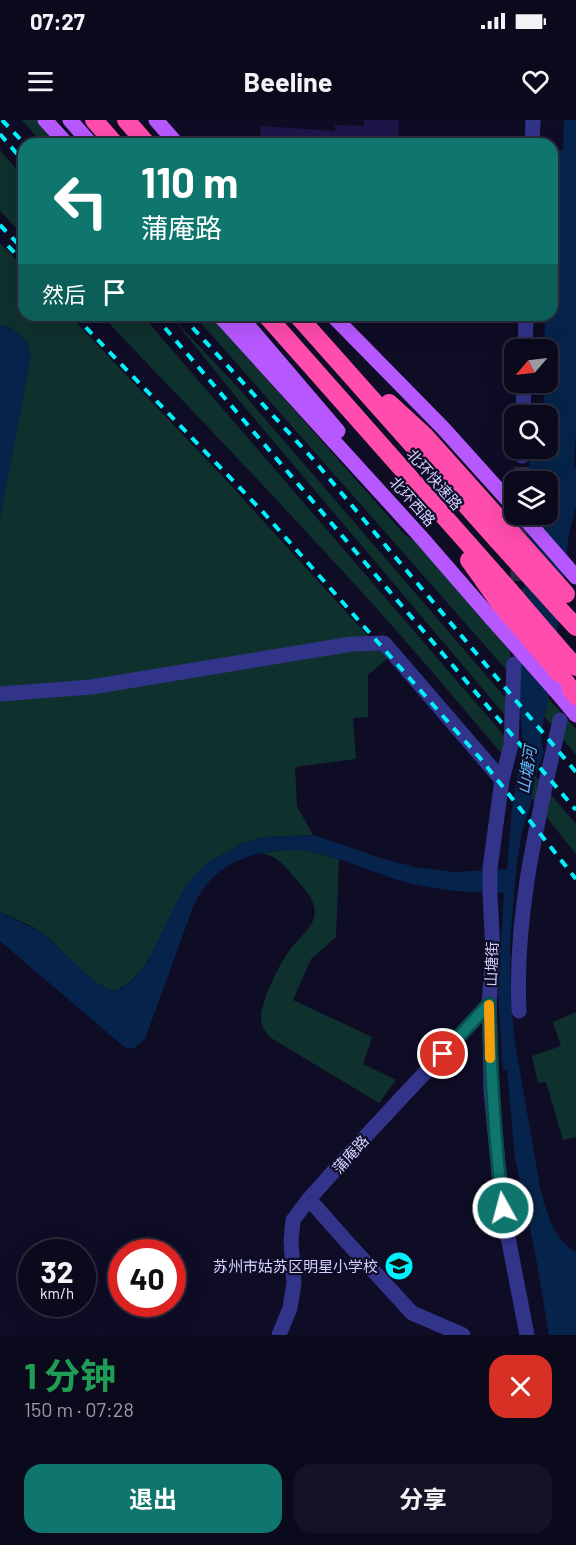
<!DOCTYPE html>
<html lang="zh">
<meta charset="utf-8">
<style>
:root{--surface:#0b091c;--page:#141225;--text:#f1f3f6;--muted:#9a9aa3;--line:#2b2a3b;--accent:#0f766e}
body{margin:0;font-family:Barlow,"Noto Sans SC",sans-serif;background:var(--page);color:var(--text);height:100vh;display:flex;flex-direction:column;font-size:22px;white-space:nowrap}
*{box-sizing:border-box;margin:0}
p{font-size:20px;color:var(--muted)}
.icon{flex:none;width:33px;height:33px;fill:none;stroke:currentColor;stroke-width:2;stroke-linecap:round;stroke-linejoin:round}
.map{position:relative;height:1215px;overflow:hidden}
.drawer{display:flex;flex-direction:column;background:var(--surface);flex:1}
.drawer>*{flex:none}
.banner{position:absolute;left:18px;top:18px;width:540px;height:183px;border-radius:18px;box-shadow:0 6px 24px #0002,0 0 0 2px var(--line);background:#0f766e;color:#fff;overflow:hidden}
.needle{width:39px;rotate:242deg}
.tools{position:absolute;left:504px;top:219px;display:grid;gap:12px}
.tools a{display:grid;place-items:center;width:54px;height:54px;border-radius:12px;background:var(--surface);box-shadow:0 6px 24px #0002,0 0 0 2px var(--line);font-size:30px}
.speed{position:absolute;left:18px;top:1119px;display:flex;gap:12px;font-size:30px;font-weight:700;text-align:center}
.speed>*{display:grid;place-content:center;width:78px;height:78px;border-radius:50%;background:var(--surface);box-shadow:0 6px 24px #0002,0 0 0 2px var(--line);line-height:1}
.speed small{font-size:15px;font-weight:400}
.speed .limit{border:9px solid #d22;background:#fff;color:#111}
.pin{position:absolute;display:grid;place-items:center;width:51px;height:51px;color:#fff;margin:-26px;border:3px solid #fff;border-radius:50%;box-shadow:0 2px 6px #0007}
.me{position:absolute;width:66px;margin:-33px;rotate:353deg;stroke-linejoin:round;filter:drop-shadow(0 0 4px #0008)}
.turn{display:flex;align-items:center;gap:21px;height:126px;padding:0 24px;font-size:27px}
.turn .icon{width:78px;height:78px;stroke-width:2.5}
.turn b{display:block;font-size:42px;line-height:51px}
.then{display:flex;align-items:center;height:57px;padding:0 24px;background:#0003;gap:12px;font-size:22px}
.round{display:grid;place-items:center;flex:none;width:63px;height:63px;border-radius:18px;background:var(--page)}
.head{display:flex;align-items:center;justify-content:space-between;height:102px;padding:0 24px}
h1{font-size:36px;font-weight:700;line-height:45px;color:#1e9e55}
.cta{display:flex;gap:12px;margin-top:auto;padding:12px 24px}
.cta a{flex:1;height:69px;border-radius:18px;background:var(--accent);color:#fff;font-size:24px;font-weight:700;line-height:69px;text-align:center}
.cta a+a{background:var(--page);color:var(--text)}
.status{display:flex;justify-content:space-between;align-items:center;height:42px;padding:0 30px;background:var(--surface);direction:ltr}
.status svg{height:16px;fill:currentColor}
header{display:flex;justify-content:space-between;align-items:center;height:78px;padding:0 24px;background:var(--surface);font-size:27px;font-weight:700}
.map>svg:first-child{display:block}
.green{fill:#0f312e}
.water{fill:#06244b}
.building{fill:#1e1649}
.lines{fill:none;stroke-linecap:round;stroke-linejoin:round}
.minor-tunnel{stroke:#2d2a47;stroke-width:15;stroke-dasharray:15 8;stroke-linecap:butt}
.minor{stroke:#32348a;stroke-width:15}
.major{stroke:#b758ff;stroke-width:15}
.highway{stroke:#ff4cad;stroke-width:18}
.rail{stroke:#00f3fc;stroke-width:4;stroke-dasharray:9 8;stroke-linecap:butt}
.major-bridge{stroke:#b758ff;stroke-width:15}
.highway-bridge{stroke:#ff4cad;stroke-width:18}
.route-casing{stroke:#0a4d48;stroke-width:15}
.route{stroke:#0f766e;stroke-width:10}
.slow{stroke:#f59e0b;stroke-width:10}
.labels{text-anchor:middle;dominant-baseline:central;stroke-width:4.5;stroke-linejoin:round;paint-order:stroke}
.street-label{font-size:15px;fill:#d4d1ff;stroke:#0f0c26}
.poi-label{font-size:15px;fill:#d4d1ff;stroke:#0f0c26;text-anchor:end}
.water-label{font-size:16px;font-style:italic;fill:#5fbfff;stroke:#0f0c26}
</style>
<div class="status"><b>07:27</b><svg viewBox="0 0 49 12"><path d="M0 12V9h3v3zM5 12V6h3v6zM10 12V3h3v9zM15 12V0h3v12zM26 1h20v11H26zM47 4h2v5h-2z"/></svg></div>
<header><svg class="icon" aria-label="menu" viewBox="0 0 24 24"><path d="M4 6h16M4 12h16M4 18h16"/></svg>Beeline<svg class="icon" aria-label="heart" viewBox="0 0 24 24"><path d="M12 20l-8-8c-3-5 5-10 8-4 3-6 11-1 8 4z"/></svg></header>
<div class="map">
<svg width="576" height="1215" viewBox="0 0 576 1215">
<rect width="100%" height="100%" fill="#0f0c26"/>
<g class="green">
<polygon points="22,0 38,0 59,24 43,24"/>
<polygon points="0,30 24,58 24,116 0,91"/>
<path d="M0,123L24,148V195H69L225,359L388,538L368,555V597L353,598L356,639L295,647L297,686L313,715L268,717L255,719L243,723L209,742L141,851L128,864L115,871C88,865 64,829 42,813C30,804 13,798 0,792V398L31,234L11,208L0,205Z"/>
<path d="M101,195H142L507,619L506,639C458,582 410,525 360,470C275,377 188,286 101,195Z"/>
<polygon points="170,195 242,272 510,583 509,600 237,278"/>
<polygon points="194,195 210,195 405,415 424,427 510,530 510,554"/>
<polygon points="548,578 576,609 576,635 544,596"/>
<polygon points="535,656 576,704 576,734 532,679"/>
<path d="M293,729L305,730L339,739L336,817L311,839L293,880L372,917L363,944L396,960L379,983L271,918C266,913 261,906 261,898C261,881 279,845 289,831C296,820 310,811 314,798C318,782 305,769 295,758C285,746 275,734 259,733Z"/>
<polygon points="576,892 576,1017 563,1020 546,962 538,963 532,936 561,926 553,902"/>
</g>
<g class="water">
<path d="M564,0H576V312L574,348L576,349V386L569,414L550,570L542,608L541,620L544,633L535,656L531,683L522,712L517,741L510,824L511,885L515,923L540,1067C545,1086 550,1108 564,1123C567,1126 572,1129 576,1132V1215H549L535,1132L515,1038L507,950H503L498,873L504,773C486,771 467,773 449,770C436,768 422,766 408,763C378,755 351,741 321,734C285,724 232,732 207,764C201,771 197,779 193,787L145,919L136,927L128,929L122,925L0,821V792L41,812L91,858L106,868L115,871L122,868L133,860L148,841L182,771L191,758L209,742L243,723L255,719L268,717L313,715L349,727L380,738L415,747L454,752L507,749L512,688L519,645L524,631L517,562L521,547L527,395L548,394V362L528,361L530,330H543V329L548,328V296L543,295L544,263L548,262V230L544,229L545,195H552V161H556L555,44H552V30H563Z"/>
<path d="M0,205C16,210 26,216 31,234L0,398Z"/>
</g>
<polygon class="building" points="364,0 399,0 398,24 260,24 261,6 335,11 335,5 364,6"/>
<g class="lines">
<g class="minor-tunnel">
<polyline points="521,362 522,336"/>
<polyline points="517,484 520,394"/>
</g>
<g class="minor">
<polyline points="532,24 533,0"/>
<polyline points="525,230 526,195"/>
<polyline points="523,296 524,262"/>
<polyline points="522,336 522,328"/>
<polyline points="514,544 511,625 502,660 490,748 490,774 493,833 489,884 490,915 491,970 500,1065 507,1112 527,1215"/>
<polyline points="0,574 91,567 352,524 384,523 502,660"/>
<path d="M519,891C514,792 539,695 560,600"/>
<polyline points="309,1079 347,1122 412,1193 463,1215"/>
<polyline points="279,1215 290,1188 294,1163 291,1121 293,1100 309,1079 350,1033 489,884"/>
</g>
<g class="major">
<polyline points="45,0 67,24"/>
<polyline points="70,0 91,24"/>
<polyline points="156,0 177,24"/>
<polyline points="219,195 420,416 492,499"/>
<polyline points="239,195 338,311"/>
<polyline points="332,195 443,308 514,387"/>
<polyline points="521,394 576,457"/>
<polyline points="555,570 576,595"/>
</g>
<g class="highway">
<polyline points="94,0 115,24"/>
<polyline points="126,0 147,24"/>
<polyline points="266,195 510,471"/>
<polyline points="297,195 497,420"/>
<polyline points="389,283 425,316 511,412"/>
<polyline points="469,440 501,485"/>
<polyline points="563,493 576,507"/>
<polyline points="565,535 576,547"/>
<polyline points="559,553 576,576"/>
</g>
<g class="rail">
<polyline points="2,0 25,24"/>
<polyline points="0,14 24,42"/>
<polyline points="0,105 24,130"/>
<polyline points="8,126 24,142"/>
<polyline points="74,195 263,392 480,638 576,759"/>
<polyline points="154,195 576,690"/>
<polyline points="181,195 312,338 576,652"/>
</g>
<polyline class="major-bridge" points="492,499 555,570"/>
<g class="highway-bridge">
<polyline points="511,412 566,474"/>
<polyline points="497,420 563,493"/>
<polyline points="510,471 565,535"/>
<polyline points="501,485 559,553"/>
</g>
</g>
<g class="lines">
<g class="route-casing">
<path id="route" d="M443,934L489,884C491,953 494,1020 503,1088"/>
</g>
<use href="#route" class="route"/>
<polyline class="slow" points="489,885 490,938"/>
</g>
<defs>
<g id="school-disc" transform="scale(1.5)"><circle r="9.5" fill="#00f3fc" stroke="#0f0c26"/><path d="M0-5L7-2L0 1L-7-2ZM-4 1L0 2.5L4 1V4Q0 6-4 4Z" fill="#111"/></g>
</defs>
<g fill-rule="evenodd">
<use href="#school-disc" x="399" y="1146"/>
</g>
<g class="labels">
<g class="street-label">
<text transform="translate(435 359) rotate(49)">北环快速路</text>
<text transform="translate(413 381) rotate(48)">北环西路</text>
<text transform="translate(491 844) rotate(-88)">山塘街</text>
<text transform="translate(350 1034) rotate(-48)">蒲庵路</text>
</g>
<g class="poi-label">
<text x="378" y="1146">苏州市姑苏区明星小学校</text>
</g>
<g class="water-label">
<text transform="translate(526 650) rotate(-81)">山塘河</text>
</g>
</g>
</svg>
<div class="tools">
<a><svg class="needle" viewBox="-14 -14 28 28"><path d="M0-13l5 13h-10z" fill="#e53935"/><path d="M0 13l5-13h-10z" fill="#9a9aa3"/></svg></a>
<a><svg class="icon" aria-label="search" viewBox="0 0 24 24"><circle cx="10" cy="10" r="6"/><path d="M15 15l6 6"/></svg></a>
<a><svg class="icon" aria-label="layers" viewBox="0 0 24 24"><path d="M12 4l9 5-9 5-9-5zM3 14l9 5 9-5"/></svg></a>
</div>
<div class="speed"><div>32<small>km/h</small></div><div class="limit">40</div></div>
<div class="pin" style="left:443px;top:934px;background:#d93025"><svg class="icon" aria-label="arrive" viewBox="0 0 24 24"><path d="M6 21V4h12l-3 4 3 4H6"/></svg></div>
<svg class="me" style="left:503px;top:1088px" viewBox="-20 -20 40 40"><circle r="17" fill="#0f766e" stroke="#fff" stroke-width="3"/><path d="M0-11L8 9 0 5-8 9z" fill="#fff"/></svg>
<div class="banner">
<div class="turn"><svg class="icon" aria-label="left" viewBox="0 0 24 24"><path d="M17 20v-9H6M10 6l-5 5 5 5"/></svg><div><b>110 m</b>蒲庵路</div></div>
<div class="then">然后<svg class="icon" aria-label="arrive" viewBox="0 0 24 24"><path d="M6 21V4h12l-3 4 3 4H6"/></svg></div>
</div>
</div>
<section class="drawer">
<div class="head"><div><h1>1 分钟</h1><p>150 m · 07:28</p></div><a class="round" style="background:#d93025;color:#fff"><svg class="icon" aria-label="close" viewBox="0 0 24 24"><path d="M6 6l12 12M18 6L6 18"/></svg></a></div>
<div class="cta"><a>退出</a><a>分享</a></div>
</section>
